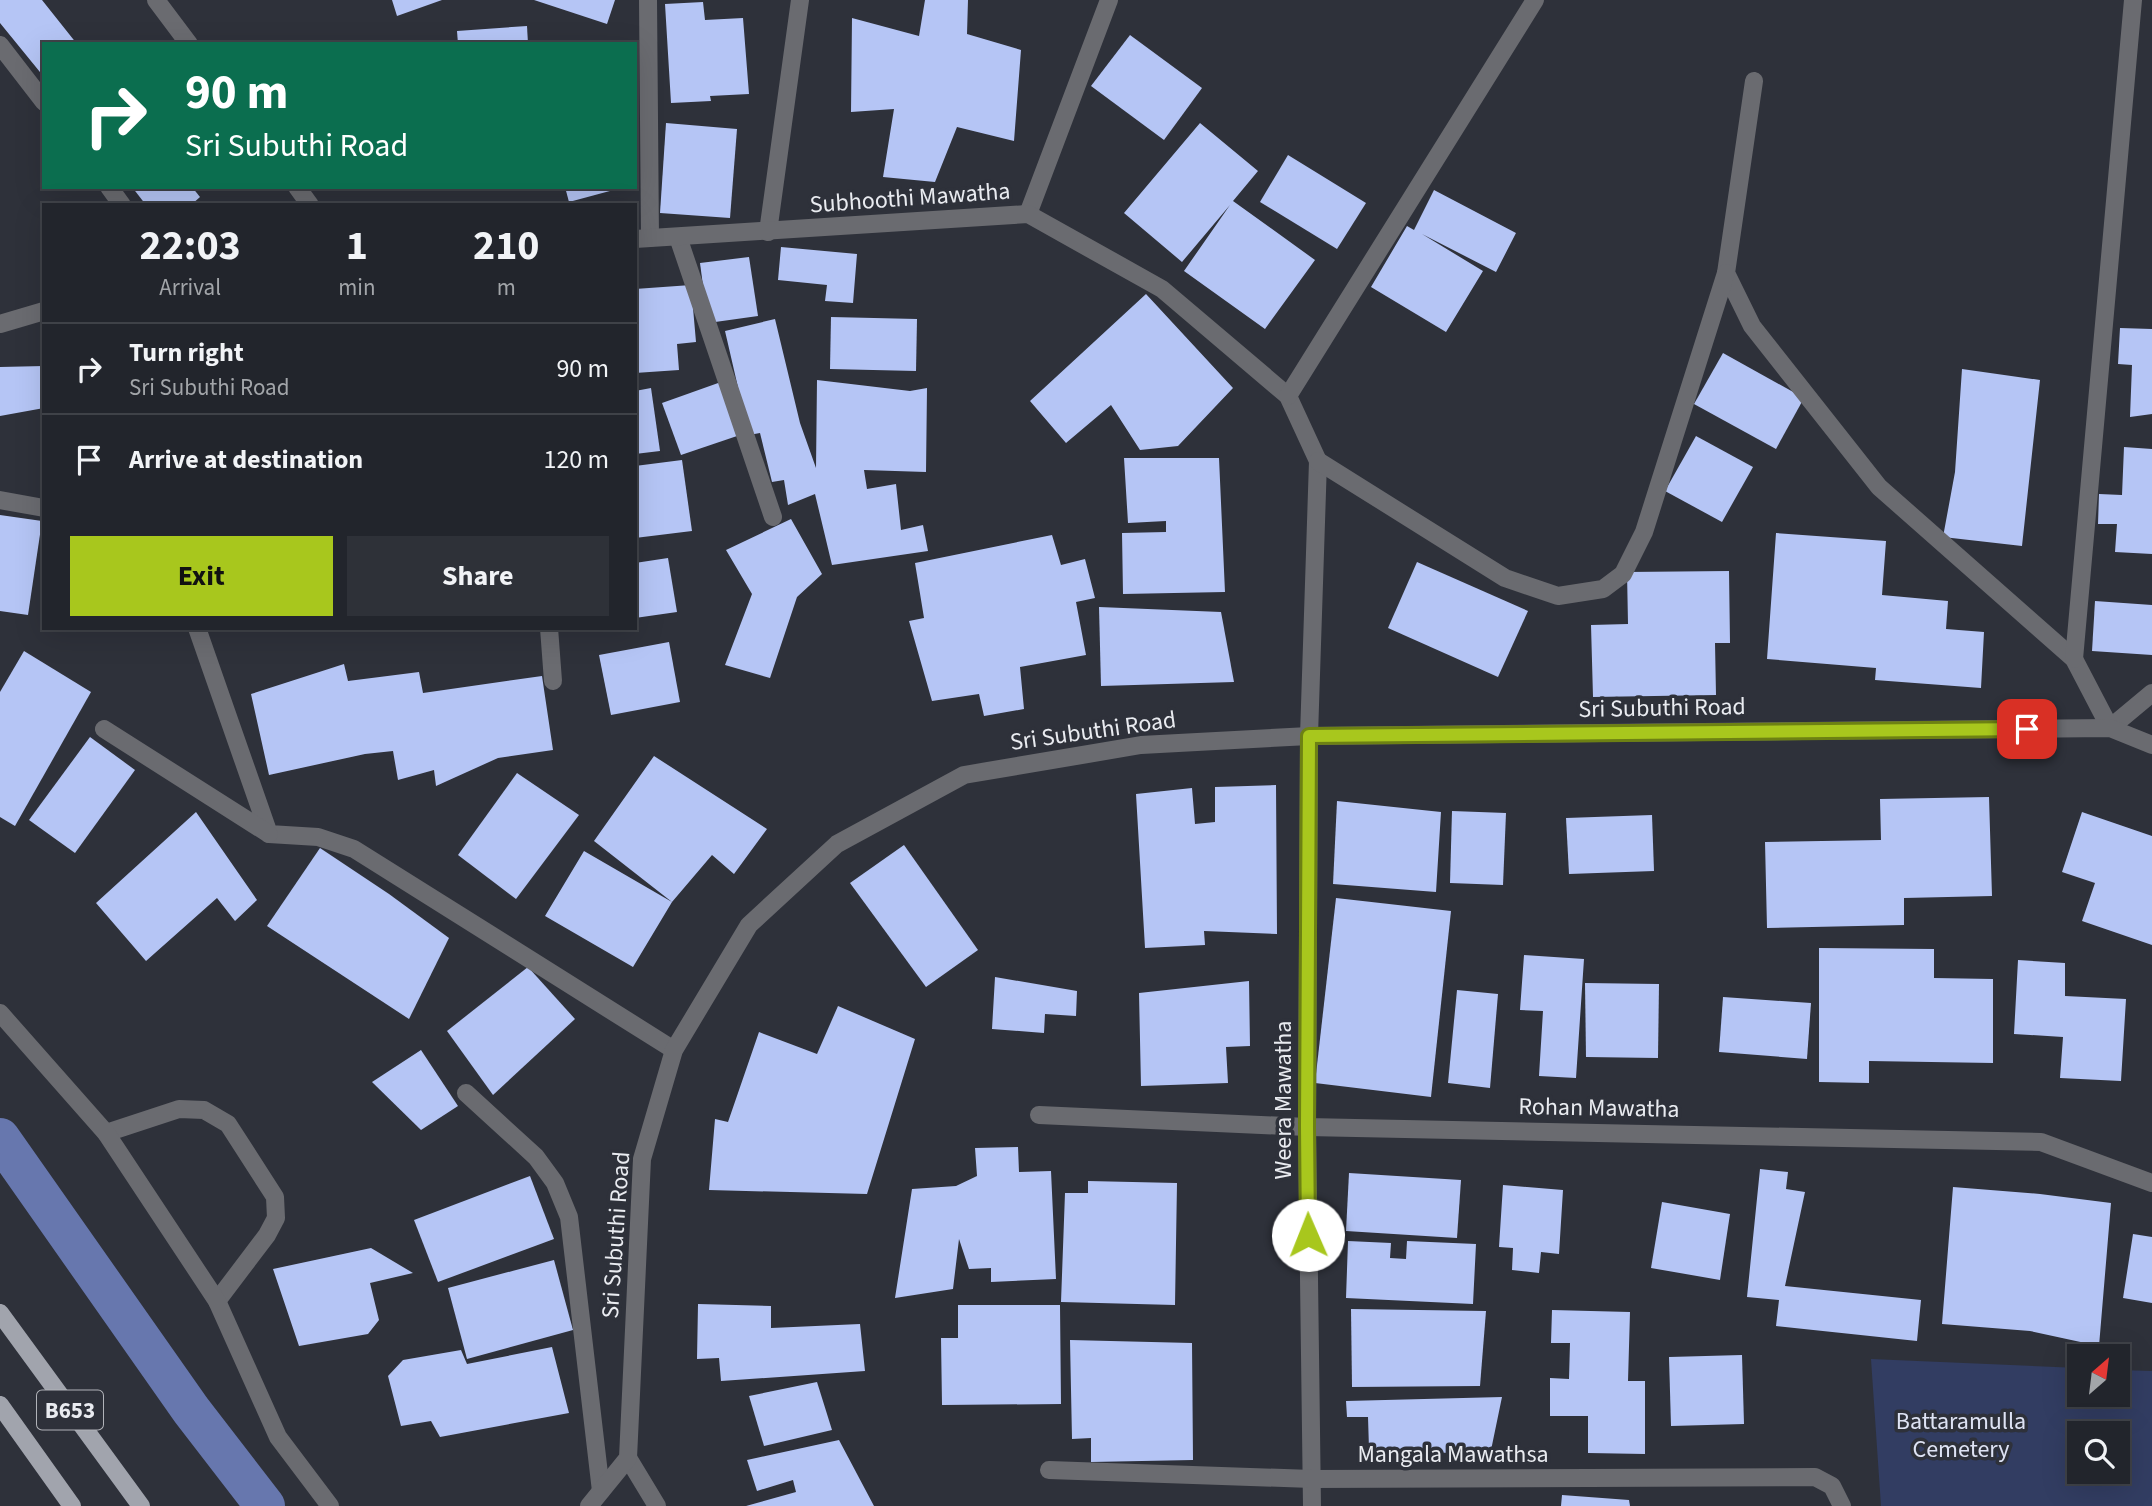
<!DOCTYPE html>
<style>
:root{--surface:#22252c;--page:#2e3138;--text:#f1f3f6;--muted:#a2a5a9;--line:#3f4248;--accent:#a8c71d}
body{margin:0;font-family:"Source Sans 3",sans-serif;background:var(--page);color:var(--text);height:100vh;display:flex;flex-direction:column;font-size:26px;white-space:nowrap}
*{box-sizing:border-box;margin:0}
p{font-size:23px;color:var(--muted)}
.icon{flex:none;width:38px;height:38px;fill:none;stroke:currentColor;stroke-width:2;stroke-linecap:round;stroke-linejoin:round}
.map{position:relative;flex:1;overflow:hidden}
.panel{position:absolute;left:42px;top:203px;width:595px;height:427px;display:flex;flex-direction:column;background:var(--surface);border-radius:0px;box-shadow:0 7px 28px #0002,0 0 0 2px var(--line)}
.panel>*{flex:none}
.banner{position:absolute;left:42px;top:42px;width:595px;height:147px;border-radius:0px;box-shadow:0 7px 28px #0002,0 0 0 2px var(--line);background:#0b6e4f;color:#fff;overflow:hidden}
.needle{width:46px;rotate:28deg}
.buttons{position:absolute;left:2067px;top:1344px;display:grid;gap:14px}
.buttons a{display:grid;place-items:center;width:63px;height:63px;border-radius:0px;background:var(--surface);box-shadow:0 7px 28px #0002,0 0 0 2px var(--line);font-size:35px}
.pin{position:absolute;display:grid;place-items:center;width:60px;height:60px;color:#fff;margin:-30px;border-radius:14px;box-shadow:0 4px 10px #0006}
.me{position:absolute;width:77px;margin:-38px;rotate:359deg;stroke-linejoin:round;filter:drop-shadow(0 0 5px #0008)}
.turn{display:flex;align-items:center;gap:24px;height:147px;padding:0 28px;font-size:32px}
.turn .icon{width:91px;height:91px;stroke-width:2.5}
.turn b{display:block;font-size:49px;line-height:60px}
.eta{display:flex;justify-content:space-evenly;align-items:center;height:119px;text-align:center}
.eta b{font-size:42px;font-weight:700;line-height:49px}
.action{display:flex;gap:14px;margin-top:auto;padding:14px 28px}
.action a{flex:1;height:80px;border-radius:0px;background:var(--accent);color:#111;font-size:28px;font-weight:700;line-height:80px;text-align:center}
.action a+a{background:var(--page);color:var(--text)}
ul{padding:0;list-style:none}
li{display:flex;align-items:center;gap:21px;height:91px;padding:0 28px;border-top:2px solid var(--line)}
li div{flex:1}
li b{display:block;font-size:26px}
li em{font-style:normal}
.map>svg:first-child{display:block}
.green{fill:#323d62;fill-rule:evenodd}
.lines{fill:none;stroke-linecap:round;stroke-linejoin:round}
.canal{stroke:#6777ae;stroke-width:40}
.building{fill:#b5c5f5}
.lane{stroke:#6a6b70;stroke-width:18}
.street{stroke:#6a6b70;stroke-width:18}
.primary{stroke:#a1a4ad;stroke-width:18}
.route-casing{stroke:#6d8113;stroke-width:18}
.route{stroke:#a8c71d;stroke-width:12}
.labels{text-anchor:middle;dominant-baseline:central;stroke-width:7;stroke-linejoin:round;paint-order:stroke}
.shield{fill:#2e313a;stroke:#b1b3b9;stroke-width:2}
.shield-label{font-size:23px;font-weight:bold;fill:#e9ebf0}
.street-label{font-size:24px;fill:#e9ebf0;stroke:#2e313a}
.park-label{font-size:24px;fill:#dee3f4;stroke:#2e313a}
</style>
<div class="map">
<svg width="2152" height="1506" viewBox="0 0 2152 1506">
<rect width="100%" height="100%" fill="#2e313a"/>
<path class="green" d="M1871,1359L2079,1368V1395H2118V1370L2152,1371V1506H1881ZM2079,1433H2118V1472H2079Z"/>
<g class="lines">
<polyline class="canal" points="0,1138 191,1410 265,1506"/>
</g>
<g class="building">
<polygon points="0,0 42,0 77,44 44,44 44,77 0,23"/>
<polygon points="392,0 442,0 397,16"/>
<polygon points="534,0 615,0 607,24"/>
<polygon points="925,0 968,0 967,34 1021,50 1014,141 957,127 935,182 883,177 894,109 851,112 852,18 919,36"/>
<polygon points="703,2 705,20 743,18 749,94 710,96 711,101 671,103 665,4"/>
<polygon points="527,26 528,44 458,44 457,31"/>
<polygon points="1130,35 1202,88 1164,140 1091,86"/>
<polygon points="666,123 737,129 730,218 660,213"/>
<polygon points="1200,123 1258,171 1233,201 1315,260 1265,329 1184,271 1230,205 1182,262 1124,213"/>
<polygon points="1288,155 1366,203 1337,249 1260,202"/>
<polygon points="132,187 192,187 200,197 191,205 146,205"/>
<polygon points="565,187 621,187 621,188 569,202"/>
<polygon points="1434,190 1516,233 1496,272 1422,234 1483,271 1446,332 1371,287 1407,226 1414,230"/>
<polygon points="781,247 857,254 853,303 825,301 827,285 778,280"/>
<polygon points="749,257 758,316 708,323 700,263"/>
<polygon points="691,285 696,342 677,344 679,370 635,373 635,289"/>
<polygon points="1146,294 1233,388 1178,446 1140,450 1111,405 1066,443 1030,401"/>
<polygon points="831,317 917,319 916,371 830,369"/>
<polygon points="775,319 800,423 816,468 817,380 910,391 927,388 926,472 864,470 867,489 896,484 901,530 923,525 928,551 832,565 815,494 788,505 784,480 772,482 760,433 749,435 725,331"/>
<polygon points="2120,328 2152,329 2152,414 2130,417 2132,365 2118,364"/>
<polygon points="1723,353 1804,398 1776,449 1694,404"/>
<polygon points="44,366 44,408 0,416 0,367"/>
<polygon points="1962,369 2040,380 2022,546 1943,537 1955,472"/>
<polygon points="721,382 740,435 681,455 662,403"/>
<polygon points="651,388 660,451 635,454 635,391"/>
<polygon points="1696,436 1753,467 1722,522 1665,491"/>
<polygon points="2124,447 2152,449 2152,554 2115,552 2117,524 2098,524 2099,494 2122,495"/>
<polygon points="1124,458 1219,458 1225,592 1123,594 1122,533 1166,532 1166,521 1128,523"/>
<polygon points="682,460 692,531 635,538 635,466"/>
<polygon points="0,515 42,521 28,615 0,611"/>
<polygon points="791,519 822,574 797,597 770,678 725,665 752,594 726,550"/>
<polygon points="1776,533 1886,541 1882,595 1948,601 1946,629 1984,632 1981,688 1875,680 1876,668 1767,659"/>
<polygon points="1052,535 1061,565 1085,559 1095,598 1076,602 1086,655 1020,667 1024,709 984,716 979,694 932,701 909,621 924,618 915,563"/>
<polygon points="668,558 677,612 635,618 635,563"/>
<polygon points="1417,562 1528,611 1498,677 1388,628"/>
<polygon points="1729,571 1730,643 1715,643 1716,695 1593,697 1591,625 1628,624 1627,572"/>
<polygon points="2095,601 2152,605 2152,655 2092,651"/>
<polygon points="1099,607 1221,612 1234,682 1101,686"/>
<polygon points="669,642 680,702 611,715 599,655"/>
<polygon points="24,651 91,692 15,826 0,817 0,692"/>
<polygon points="344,664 348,681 419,672 423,693 542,676 553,750 498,758 436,786 434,770 398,780 393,751 365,754 269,775 251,694"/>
<polygon points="90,737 135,770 75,853 29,820"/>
<polygon points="654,756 767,829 734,874 712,855 672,902 633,967 545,916 584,851 672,902 594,841"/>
<polygon points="517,773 579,815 516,899 458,855"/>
<polygon points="1276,785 1277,934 1204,931 1205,945 1145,948 1136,794 1192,788 1195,824 1215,822 1215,787"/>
<polygon points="1989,797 1992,896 1904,898 1904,925 1767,928 1765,842 1881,840 1880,799"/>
<polygon points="1337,801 1441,812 1436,892 1333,884"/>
<polygon points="1452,811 1506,813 1503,885 1450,883"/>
<polygon points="196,812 257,900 235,921 217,898 146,961 96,903"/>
<polygon points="2082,812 2152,836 2152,945 2082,921 2095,883 2062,872"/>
<polygon points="1652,815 1654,871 1569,874 1566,818"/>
<polygon points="904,845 978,950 926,987 850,883"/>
<polygon points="320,848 389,894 449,938 409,1019 267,926"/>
<polygon points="1336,898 1451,911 1431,1097 1315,1083"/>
<polygon points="1819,948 1934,949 1934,978 1993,979 1993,1063 1869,1061 1869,1083 1819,1082"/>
<polygon points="1524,955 1584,959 1576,1078 1539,1076 1543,1011 1520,1010"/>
<polygon points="2018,960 2065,963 2065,996 2126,999 2121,1081 2060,1078 2063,1037 2014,1034"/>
<polygon points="528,967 575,1019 493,1095 447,1031"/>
<polygon points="995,977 1077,991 1076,1016 1045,1014 1044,1033 992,1029"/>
<polygon points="1249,981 1250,1046 1226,1047 1228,1083 1141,1086 1139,993"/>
<polygon points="1585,983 1659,984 1658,1058 1586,1057"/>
<polygon points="1457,990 1498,994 1490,1088 1448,1083"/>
<polygon points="1723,997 1811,1003 1807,1059 1719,1052"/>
<polygon points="838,1006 915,1039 867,1194 709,1190 715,1119 728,1122 759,1032 817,1054"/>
<polygon points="421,1050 458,1106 421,1130 372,1082"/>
<polygon points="1018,1147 1019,1172 1051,1171 1056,1279 991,1282 991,1268 969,1269 959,1239 953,1289 895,1298 912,1189 956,1186 977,1176 975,1148"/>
<polygon points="1760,1169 1788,1172 1786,1189 1805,1192 1785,1286 1921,1300 1917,1341 1776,1326 1779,1300 1747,1297"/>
<polygon points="1349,1173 1461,1180 1457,1238 1346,1231"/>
<polygon points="530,1176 554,1239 438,1282 414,1220"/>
<polygon points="1088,1181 1177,1183 1175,1305 1061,1302 1065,1193 1088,1193"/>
<polygon points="1503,1185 1563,1190 1559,1254 1541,1252 1539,1273 1512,1270 1513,1248 1499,1247"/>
<polygon points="1953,1187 2040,1194 2111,1203 2099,1346 2030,1331 1942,1324"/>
<polygon points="1662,1202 1730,1214 1720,1280 1651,1268"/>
<polygon points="2133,1234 2152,1237 2152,1303 2123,1298"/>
<polygon points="1348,1241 1391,1243 1390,1258 1406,1259 1407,1241 1476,1244 1473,1304 1346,1298"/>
<polygon points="371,1248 413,1273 370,1283 379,1320 368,1334 299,1346 273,1269"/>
<polygon points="554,1260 573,1330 467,1359 448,1288"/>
<polygon points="698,1304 771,1306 771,1328 860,1324 865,1371 721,1381 719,1358 697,1359"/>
<polygon points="958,1305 1060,1305 1061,1404 942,1405 941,1338 958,1338"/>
<polygon points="1351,1309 1486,1311 1480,1386 1352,1387"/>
<polygon points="1552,1310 1630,1312 1628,1381 1645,1381 1645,1454 1588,1453 1588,1416 1550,1416 1550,1378 1569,1379 1570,1343 1551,1343"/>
<polygon points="1070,1340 1192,1343 1193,1460 1091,1462 1091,1438 1072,1439"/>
<polygon points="552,1347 569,1413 440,1437 431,1421 401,1426 388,1376 403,1360 461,1350 467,1364"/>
<polygon points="1742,1355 1744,1424 1671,1426 1669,1357"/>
<polygon points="817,1382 832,1430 764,1446 749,1396"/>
<polygon points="1502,1397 1490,1455 1369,1449 1368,1417 1347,1417 1346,1401"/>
<polygon points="839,1440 874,1506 746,1506 796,1492 793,1480 757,1491 747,1460"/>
<polygon points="1562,1495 1629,1500 1630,1506 1561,1506"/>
</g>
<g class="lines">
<polyline class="lane" points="106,1133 179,1109 204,1110 228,1124 275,1197 276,1218 267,1235 217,1301"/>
<g class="street">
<polyline points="156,0 189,44"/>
<polyline points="648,0 650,238"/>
<polyline points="0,45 44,102"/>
<polyline points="1754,81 1726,273 1752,326 1879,487 2074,659 2110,728 2152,693"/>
<polyline points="109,187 122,205"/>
<polyline points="297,187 310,205"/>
<polyline points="1028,214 1109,0"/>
<polyline points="768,232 800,0"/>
<polyline points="678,237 773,517"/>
<polyline points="635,239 1028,214 1162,289 1288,396 1318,461 1309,736 1307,1127 1312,1506"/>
<polyline points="0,324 44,311"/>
<polyline points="1288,396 1535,0"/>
<polyline points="1318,461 1505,578 1558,596 1603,589 1623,574 1644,532 1726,273"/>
<polyline points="0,500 44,508"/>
<polyline points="197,628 269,834 318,837 354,849 674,1050"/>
<polyline points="549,628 553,681"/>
<polyline points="2074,659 2133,0"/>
<polyline points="104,729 269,834"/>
<polyline points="0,1013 106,1133 217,1301 278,1437 330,1506"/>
<polyline points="466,1093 536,1157 555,1183 569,1217 601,1491"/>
<polyline points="1039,1115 1307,1127 2041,1142 2152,1183"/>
<polyline points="628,1458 657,1506"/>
<polyline points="1049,1470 1312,1479 1815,1477 1832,1486 1842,1506"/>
<polyline points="589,1506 628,1458 642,1159 674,1050 749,925 837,844 964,775 1141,745 1309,736 2110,728 2152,745"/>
</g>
<g class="primary">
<polyline points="0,1313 141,1506"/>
<polyline points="0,1405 72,1506"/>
</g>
</g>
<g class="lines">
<g class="route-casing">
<polyline id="route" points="1308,1235 1307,1127 1309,736 2027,729"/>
</g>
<use href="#route" class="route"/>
</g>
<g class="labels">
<rect class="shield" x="37" y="1390.5" width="66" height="39" rx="5"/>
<g class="shield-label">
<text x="70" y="1410">B653</text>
</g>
<g class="street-label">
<text transform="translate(910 198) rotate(-4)">Subhoothi Mawatha</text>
<text transform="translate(1662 708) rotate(-1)">Sri Subuthi Road</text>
<text transform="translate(1093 731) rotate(-8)">Sri Subuthi Road</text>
<text transform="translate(1283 1100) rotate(-90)">Weera Mawatha</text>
<text transform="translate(1599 1108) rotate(1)">Rohan Mawatha</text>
<text transform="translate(616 1235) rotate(-86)">Sri Subuthi Road</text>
<text x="1453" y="1454">Mangala Mawathsa</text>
</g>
<g class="park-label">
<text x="1961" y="1421">Battaramulla<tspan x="1961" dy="28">Cemetery</tspan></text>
</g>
</g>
</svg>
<div class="buttons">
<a><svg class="needle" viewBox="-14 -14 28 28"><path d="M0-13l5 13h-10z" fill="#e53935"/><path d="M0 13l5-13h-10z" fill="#a2a5a9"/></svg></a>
<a><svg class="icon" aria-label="search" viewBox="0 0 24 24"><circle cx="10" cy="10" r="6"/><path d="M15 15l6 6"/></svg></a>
</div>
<div class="pin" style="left:2027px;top:729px;background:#d93025"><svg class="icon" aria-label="arrive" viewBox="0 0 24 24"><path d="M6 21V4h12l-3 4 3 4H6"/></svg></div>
<svg class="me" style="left:1308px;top:1235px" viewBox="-20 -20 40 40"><circle r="19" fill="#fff"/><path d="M0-13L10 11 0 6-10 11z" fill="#a8c71d"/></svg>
<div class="banner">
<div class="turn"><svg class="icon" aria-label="right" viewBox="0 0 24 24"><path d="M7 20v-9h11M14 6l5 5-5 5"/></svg><div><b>90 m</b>Sri Subuthi Road</div></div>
</div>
<section class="panel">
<div class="eta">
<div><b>22:03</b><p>Arrival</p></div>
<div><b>1</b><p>min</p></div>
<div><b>210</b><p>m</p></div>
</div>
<ul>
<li><svg class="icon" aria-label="right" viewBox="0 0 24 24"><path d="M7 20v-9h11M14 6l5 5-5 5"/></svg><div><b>Turn right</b><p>Sri Subuthi Road</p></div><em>90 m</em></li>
<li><svg class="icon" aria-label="arrive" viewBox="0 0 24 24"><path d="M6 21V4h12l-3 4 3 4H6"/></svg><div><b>Arrive at destination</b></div><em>120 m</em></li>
</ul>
<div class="action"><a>Exit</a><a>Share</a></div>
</section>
</div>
